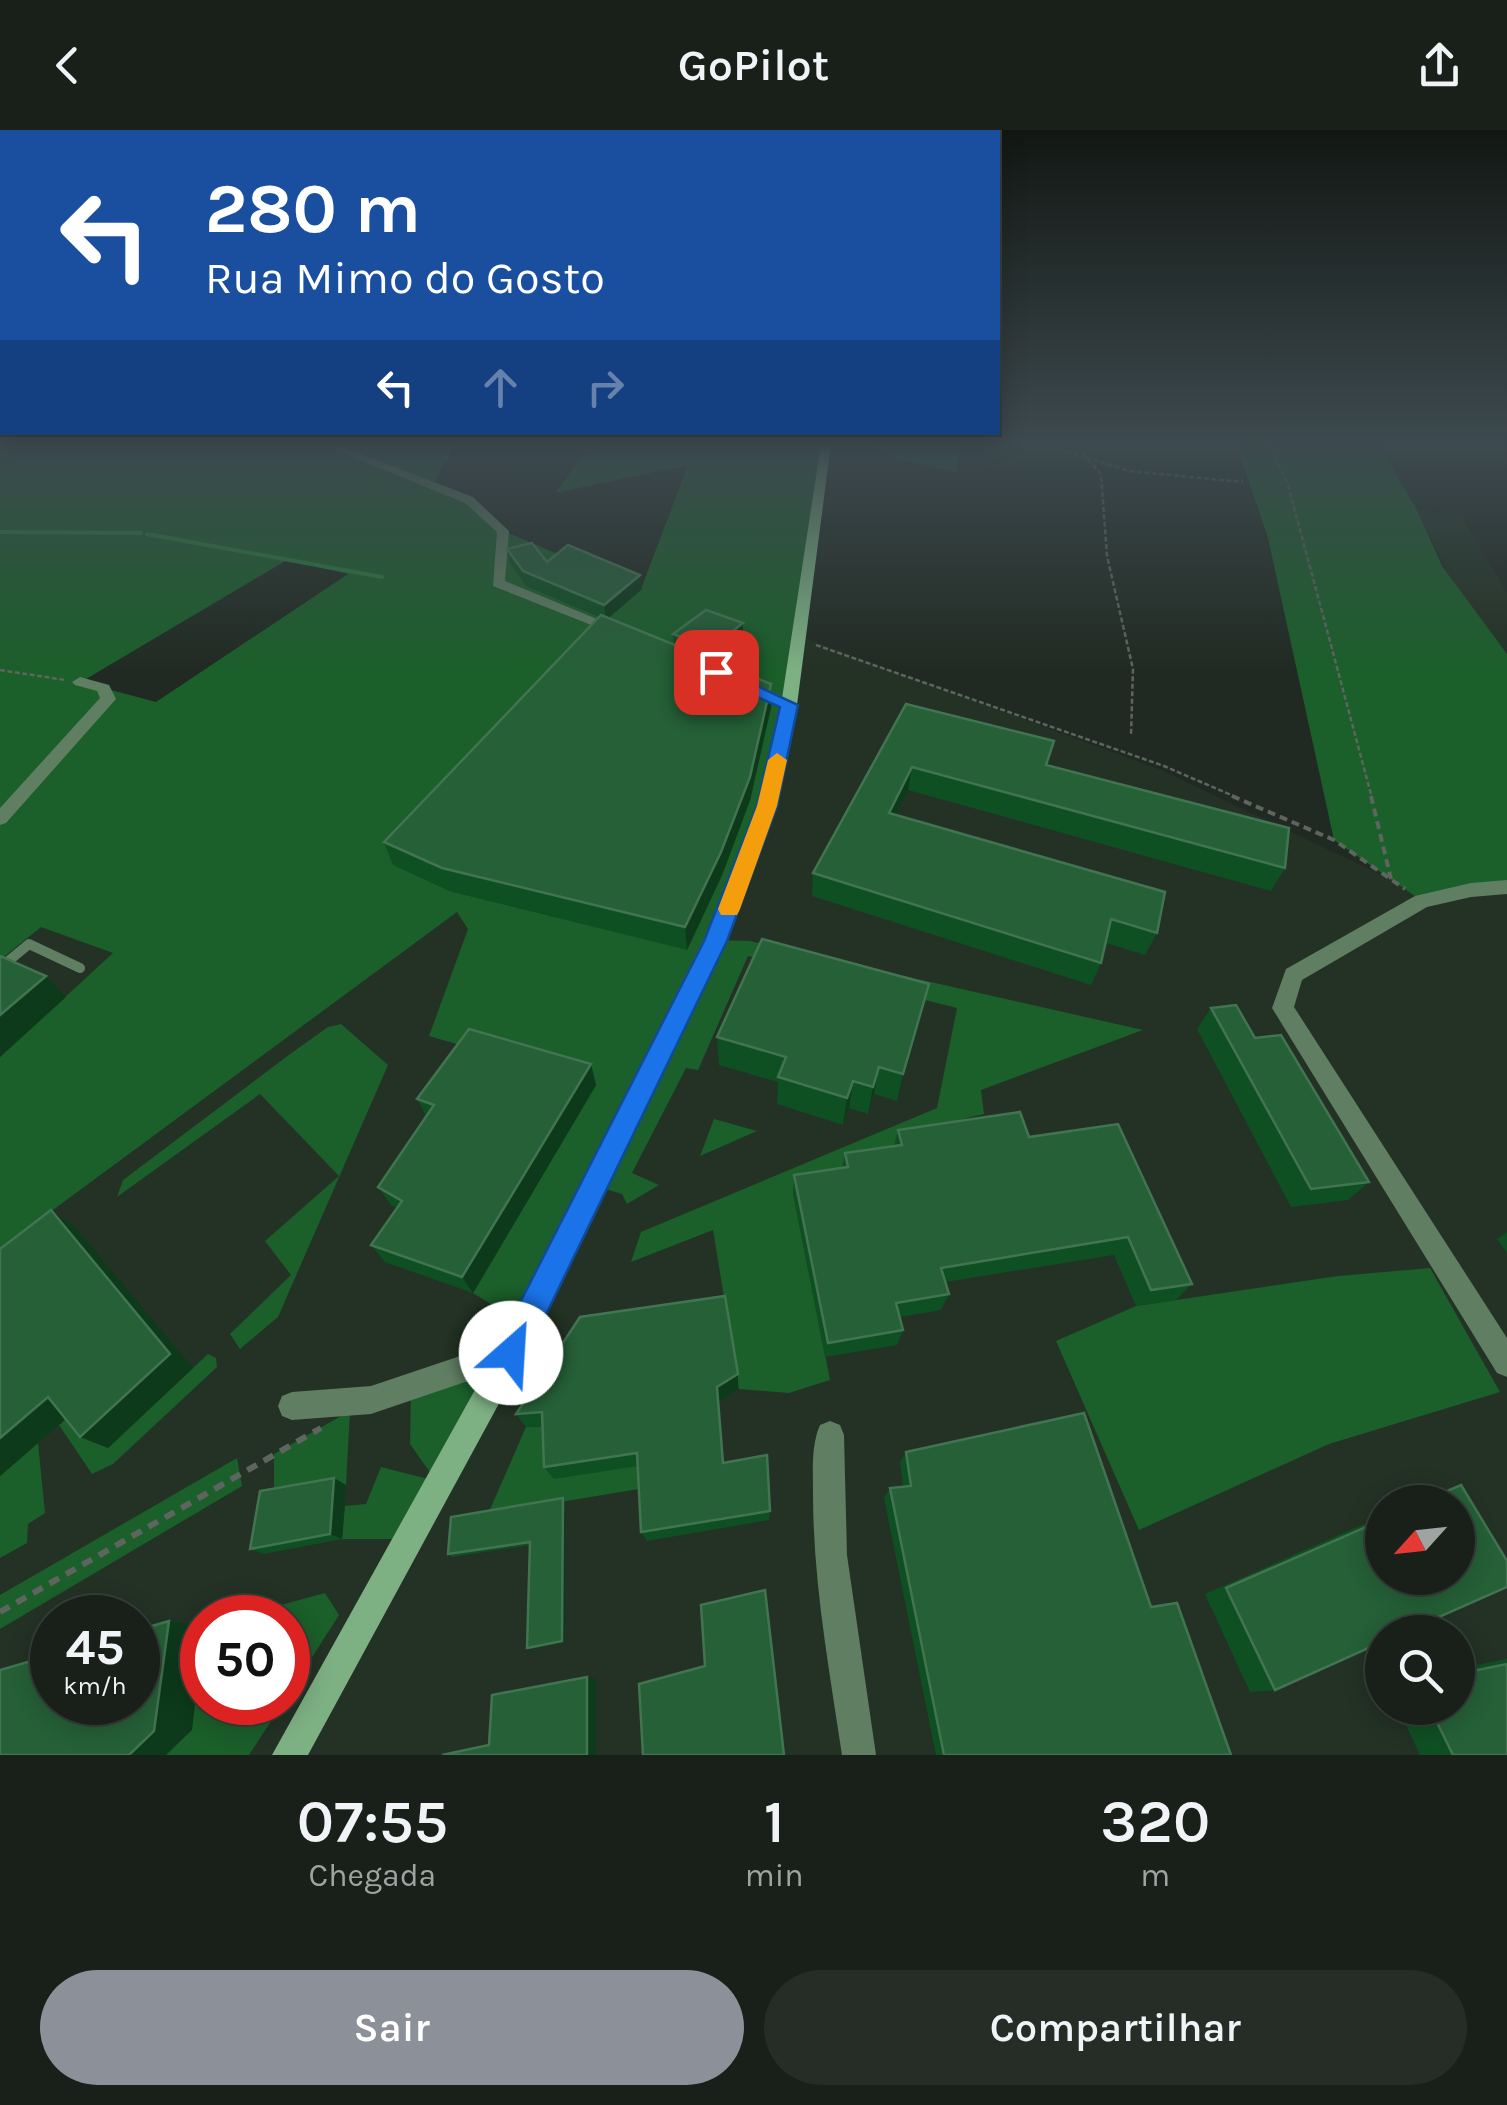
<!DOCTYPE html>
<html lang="pt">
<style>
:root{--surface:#19201a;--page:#262d27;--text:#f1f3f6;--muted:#9fa3a2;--line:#373e39;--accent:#8c9099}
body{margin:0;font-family:Karla,sans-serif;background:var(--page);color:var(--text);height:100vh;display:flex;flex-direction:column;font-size:38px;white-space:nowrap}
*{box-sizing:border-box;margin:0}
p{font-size:32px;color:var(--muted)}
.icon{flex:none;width:55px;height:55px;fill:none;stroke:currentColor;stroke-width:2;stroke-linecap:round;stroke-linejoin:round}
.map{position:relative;height:1625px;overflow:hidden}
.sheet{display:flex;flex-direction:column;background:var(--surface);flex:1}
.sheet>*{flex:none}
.banner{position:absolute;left:0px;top:0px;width:1000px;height:305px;box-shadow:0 5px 25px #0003,0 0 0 2px var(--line);background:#1a4fa0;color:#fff;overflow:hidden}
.needle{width:65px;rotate:243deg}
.tools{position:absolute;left:1365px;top:1355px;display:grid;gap:20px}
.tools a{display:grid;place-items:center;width:110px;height:110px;border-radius:50%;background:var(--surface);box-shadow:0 5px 25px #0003,0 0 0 2px var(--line);font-size:50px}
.speed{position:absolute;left:30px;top:1465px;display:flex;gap:20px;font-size:50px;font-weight:700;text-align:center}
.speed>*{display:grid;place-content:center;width:130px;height:130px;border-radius:50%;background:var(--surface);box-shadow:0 5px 25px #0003,0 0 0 2px var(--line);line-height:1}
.speed small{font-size:25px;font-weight:400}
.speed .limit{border:15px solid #d22;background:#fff;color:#111}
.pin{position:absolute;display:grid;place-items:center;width:85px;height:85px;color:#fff;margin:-42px;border-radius:20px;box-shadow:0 5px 15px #0006}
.me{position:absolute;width:110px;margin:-55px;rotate:26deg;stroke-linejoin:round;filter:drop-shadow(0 0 8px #0008)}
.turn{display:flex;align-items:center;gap:35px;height:210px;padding:0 40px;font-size:45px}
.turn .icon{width:130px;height:130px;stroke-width:2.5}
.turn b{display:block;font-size:70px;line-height:85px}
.lanes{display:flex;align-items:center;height:95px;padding:0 40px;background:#0003;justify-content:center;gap:50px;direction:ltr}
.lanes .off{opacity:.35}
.eta{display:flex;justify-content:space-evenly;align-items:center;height:170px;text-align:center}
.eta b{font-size:60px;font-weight:600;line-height:70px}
.primary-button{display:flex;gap:20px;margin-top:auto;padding:20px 40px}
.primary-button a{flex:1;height:115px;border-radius:60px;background:var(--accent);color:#fff;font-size:40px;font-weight:600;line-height:115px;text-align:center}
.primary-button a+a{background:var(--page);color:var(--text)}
header{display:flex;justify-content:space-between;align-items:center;height:130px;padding:0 40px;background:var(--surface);font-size:45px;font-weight:600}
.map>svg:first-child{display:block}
.built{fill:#233224;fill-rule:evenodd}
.green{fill:#1b5f2a;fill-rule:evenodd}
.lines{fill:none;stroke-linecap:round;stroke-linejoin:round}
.stream{stroke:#297b3b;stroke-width:4}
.path-far2{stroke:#5d655e;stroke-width:2.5;stroke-dasharray:5 2.5;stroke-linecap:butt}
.path-far1{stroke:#5d655e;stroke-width:4;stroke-dasharray:8 5;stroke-linecap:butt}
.path{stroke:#5d655e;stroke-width:6;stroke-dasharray:11 8;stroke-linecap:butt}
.lane{stroke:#5f7e62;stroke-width:10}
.street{fill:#5f7e62;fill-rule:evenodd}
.secondary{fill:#7db083;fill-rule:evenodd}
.wall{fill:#0f5023}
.shaded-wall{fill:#0d3a1a}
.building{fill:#256037;stroke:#427451;stroke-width:2.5}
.route{fill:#1a73e8;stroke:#114b97;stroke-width:2.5}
.slow{fill:#f59e0b}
</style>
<header><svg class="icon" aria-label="back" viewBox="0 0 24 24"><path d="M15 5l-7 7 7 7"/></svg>GoPilot<svg class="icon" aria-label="share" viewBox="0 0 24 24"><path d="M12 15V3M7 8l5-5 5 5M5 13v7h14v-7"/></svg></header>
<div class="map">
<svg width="1507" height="1625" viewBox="0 0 1507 1625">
<rect width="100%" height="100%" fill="#212a22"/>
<g class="built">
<polygon points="1417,380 1461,385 1507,463 1507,533 1471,490"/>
<path d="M467,445L790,585L802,507L1161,640L1411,759L1507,752V1625H0V750ZM1382,1372H1458V1448H1382ZM52,1488H138V1572H52ZM202,1488H288V1572H202ZM1382,1502H1458V1578H1382Z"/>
</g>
<g class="green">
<path d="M0,314H453L434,354L469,370L503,401L641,459L688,335L555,363L587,320L605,314H826L789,575L716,810L750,811L1143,900L981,960L984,984L954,991L959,1010L793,1063L830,1250L789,1263L739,1259L713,1100L631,1132L641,1102L937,978L957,878L748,826L698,940L686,938L632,1043L659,1055L627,1074L622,1064L592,1055L525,1195L473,1163L596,955L429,906L468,799L457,782L0,1119V927L113,823L41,797L0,830ZM287,430L348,444L156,572L81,552ZM773,568L750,670L722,745L687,819L450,761L394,735Z"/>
<polygon points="871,314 962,314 956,342 897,329"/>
<polygon points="1236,314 1378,314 1417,380 1442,436 1507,524 1507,757 1422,771 1334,710 1268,408"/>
<polygon points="341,894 388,935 278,1187 240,1219 230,1204 291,1145 265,1111 339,1046 260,964 117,1067 123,1050 290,924 328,897"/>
<polygon points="714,989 757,1001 700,1026"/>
<polygon points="1430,1138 1500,1262 1329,1314 1139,1400 1056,1211 1136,1176 1338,1146"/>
<polygon points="511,1223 407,1409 342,1409 345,1376 366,1374 381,1337 436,1351 410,1314 411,1255"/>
<polygon points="208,1224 216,1228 217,1237 113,1334 92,1344 59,1295 77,1279 108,1318"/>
<polygon points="350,1281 346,1355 274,1368 274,1324"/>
<polygon points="551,1296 723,1322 723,1345 488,1384 526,1297"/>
<polygon points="38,1313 45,1383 28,1394 27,1413 0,1428 0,1346"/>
<polygon points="237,1328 242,1356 0,1499 0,1465"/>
<polygon points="325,1463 339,1485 288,1565 288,1488 237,1487"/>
<polygon points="202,1497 202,1572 283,1573 249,1625 0,1625 52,1572 138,1572"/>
</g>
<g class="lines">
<g class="stream">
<polyline points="0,402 141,403"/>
<polyline points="147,404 382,447"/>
</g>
<g class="path-far2">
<polyline points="1038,314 1085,327 1101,344 1107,426 1133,539 1131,605"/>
<polyline points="1081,314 1085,327 1129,341 1243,352"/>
<polyline points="1269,314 1288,355 1372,668"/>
<polyline points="445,330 452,314"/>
<polyline points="816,515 1164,636 1238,668"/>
<polyline points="0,540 65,550"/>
</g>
<g class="path-far1">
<polyline points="1232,666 1334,710 1405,759"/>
<polyline points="1371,666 1391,749"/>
</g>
<polyline class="path" points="0,1482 321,1298"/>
<polyline class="lane" points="0,838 29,814 80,838"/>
<g class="street">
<polygon points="321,314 335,314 473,367 509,401 505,451 626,501 614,504 493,456 497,402 465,373"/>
<polygon points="80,547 109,555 116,569 6,693 0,695 0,678 100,568 97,561 75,555 72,552"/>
<polygon points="747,551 795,572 797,575 795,578 783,578 742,559 739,556"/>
<polygon points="1507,750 1507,764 1471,767 1427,777 1302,850 1294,877 1507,1208 1507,1247 1497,1243 1272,878 1286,839 1415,766 1471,753"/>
<polygon points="511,1209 521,1213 525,1223 521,1233 371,1284 292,1290 282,1286 278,1276 282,1266 292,1262 371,1256"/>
<path d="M830,1291L840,1295L844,1305L847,1425L876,1625H842C829,1538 813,1451 813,1364C813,1341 811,1315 820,1295Z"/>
</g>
<polygon class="secondary" points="821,314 831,314 797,575 776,675 741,775 521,1233 308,1625 272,1625 501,1213 721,775 758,675 781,575"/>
</g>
<g class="wall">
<polygon points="507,419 547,432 640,445 642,459 609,488 674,514 673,504 743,493 743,507 715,531 771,554 771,577 750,670 722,745 687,820 450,761 393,735 384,712 599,487 526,456 510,433"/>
<polygon points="906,574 1047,635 1285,738 1271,761 908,660 896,685 1157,803 1145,825 1106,813 1101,833 1091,855 812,766 813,743"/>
<polygon points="929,854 897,971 874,964 868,984 849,978 843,995 777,974 778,952 719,935 717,907"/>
<polygon points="1211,878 1255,908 1369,1052 1348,1070 1291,1077 1197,899"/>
<polygon points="596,955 473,1163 385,1132 371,1115 397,1078 391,1075 378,1057 426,986 417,969"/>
<polygon points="898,1000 1029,1007 1192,1154 1176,1170 1136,1176 1114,1125 945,1152 949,1164 941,1180 900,1187 903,1200 897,1215 825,1227 793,1063 794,1045 842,1038 845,1023 894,1016"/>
<polygon points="1507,1102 1507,1123 1497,1109"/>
<polygon points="738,1244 738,1259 718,1272 723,1333 770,1381 769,1390 647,1411 641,1402 638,1336 554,1349 544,1337 542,1296 526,1297 516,1284"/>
<polygon points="906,1322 1151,1477 1231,1625 936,1625 884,1368 890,1358 903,1357 900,1332"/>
<polygon points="346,1355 342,1409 264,1424 250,1419"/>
<polygon points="1461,1355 1507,1431 1507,1457 1405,1502 1382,1502 1382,1512 1275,1560 1250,1562 1205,1464 1382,1386 1382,1448 1458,1448 1458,1372 1413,1372"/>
<polygon points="565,1371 565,1512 531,1519 527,1518 530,1415 452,1427 448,1424"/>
<polygon points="1507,1529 1507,1625 1420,1625 1398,1578 1458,1578 1458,1539"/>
</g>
<g class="shaded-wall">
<polygon points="640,445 642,459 606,490 604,475"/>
<polygon points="743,493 743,507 711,534 710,519"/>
<polygon points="771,554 771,577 750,670 722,745 687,820 685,797"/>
<polygon points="912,637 908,660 886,706 889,683"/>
<polygon points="46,846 66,867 0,927 0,885"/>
<polygon points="929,854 922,883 897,971 903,944"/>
<polygon points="591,934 596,955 473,1163 462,1147"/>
<polygon points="879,937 874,964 868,984 873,957"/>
<polygon points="853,951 849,978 843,995 847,968"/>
<polygon points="51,1080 76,1098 193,1238 108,1318 80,1307"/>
<polygon points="738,1244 738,1259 718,1272 717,1257"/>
<polygon points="48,1267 77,1279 0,1346 0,1308"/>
<polygon points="334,1348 346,1355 342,1409 330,1404"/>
<polygon points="563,1368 565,1371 565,1512 562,1511"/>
<polygon points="169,1491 202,1496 202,1515 192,1600 166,1625 129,1625"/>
<polygon points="587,1547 596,1549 596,1625 587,1625"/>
</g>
<g class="building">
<polygon points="532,413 547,432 568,415 640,445 604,475 523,441 507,419"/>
<polygon points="706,480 743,493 710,519 673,504"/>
<polygon points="601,485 771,554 750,647 721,722 685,797 442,738 384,712"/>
<polygon points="906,574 1054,611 1046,635 1289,698 1285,738 912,637 889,683 1165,762 1157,803 1111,789 1101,833 813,743"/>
<polygon points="762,809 929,854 903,944 879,937 873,957 853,951 847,968 778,947 786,927 717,907"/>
<polygon points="0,826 46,846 0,885"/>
<polygon points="1236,875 1255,908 1281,905 1369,1052 1311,1059 1211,878"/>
<polygon points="469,899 591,934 462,1147 371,1115 402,1071 378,1057 434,975 417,969"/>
<polygon points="1020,982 1029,1007 1118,994 1192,1154 1151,1160 1128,1107 941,1138 949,1164 896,1173 903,1200 828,1213 794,1045 848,1037 845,1023 902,1015 898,1000"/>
<polygon points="51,1080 170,1224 80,1307 48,1267 0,1308 0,1119"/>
<polygon points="725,1166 738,1244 717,1257 723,1333 767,1325 770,1381 641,1402 637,1323 544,1337 542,1282 516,1284 580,1187"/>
<polygon points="1084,1283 1151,1477 1177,1473 1231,1625 944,1625 890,1358 911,1356 906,1322"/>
<polygon points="334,1348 330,1404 250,1419 260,1361"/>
<polygon points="1461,1355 1507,1431 1507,1457 1405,1502 1382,1502 1382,1512 1275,1560 1226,1458 1382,1390 1382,1448 1458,1448 1458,1372 1421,1372"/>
<polygon points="563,1368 562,1511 527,1518 530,1412 448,1424 451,1387"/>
<polygon points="765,1460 784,1625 643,1625 639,1554 705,1536 701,1475"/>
<polygon points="169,1491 154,1601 129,1625 0,1625 0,1540 52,1525 52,1572 138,1572 138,1500"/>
<polygon points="1507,1534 1507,1625 1453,1625 1430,1578 1458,1578 1458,1544"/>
<polygon points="587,1547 587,1625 442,1625 489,1615 492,1565"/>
</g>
<linearGradient id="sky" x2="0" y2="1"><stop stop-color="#121713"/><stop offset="0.58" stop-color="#3d4a4f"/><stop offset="1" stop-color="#3d4a4f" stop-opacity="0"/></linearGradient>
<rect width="1507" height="541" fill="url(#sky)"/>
<polygon class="route" points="716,537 798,575 777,676 727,811 522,1234 511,1238 500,1234 495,1223 500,1212 704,811 757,676 780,577 710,546 707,542"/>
<polygon class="slow" points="777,623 787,630 777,676 740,779 737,785 721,785 718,779 757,676 768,630"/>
</svg>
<div class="tools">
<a><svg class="needle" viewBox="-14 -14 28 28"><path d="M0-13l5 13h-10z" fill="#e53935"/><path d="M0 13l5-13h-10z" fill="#9fa3a2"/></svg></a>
<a><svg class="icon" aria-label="search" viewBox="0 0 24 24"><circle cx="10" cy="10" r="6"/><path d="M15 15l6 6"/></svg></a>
</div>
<div class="speed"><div>45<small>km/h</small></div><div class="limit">50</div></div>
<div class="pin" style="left:716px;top:542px;background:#d93025"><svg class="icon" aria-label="arrive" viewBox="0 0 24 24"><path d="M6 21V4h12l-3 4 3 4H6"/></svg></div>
<svg class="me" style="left:511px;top:1223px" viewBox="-20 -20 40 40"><circle r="19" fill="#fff"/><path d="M0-13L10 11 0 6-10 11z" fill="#1a73e8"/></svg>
<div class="banner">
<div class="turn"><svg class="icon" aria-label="left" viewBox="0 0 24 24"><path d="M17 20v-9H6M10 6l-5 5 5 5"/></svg><div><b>280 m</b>Rua Mimo do Gosto</div></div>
<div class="lanes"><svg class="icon" aria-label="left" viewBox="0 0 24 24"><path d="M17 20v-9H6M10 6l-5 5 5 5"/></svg><svg class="icon off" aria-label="ahead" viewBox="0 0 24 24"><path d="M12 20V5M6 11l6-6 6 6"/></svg><svg class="icon off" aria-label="right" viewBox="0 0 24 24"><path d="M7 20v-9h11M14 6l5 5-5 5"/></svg></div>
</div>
</div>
<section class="sheet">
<div class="eta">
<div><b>07:55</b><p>Chegada</p></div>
<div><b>1</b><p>min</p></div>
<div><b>320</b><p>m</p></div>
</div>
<div class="primary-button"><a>Sair</a><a>Compartilhar</a></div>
</section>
